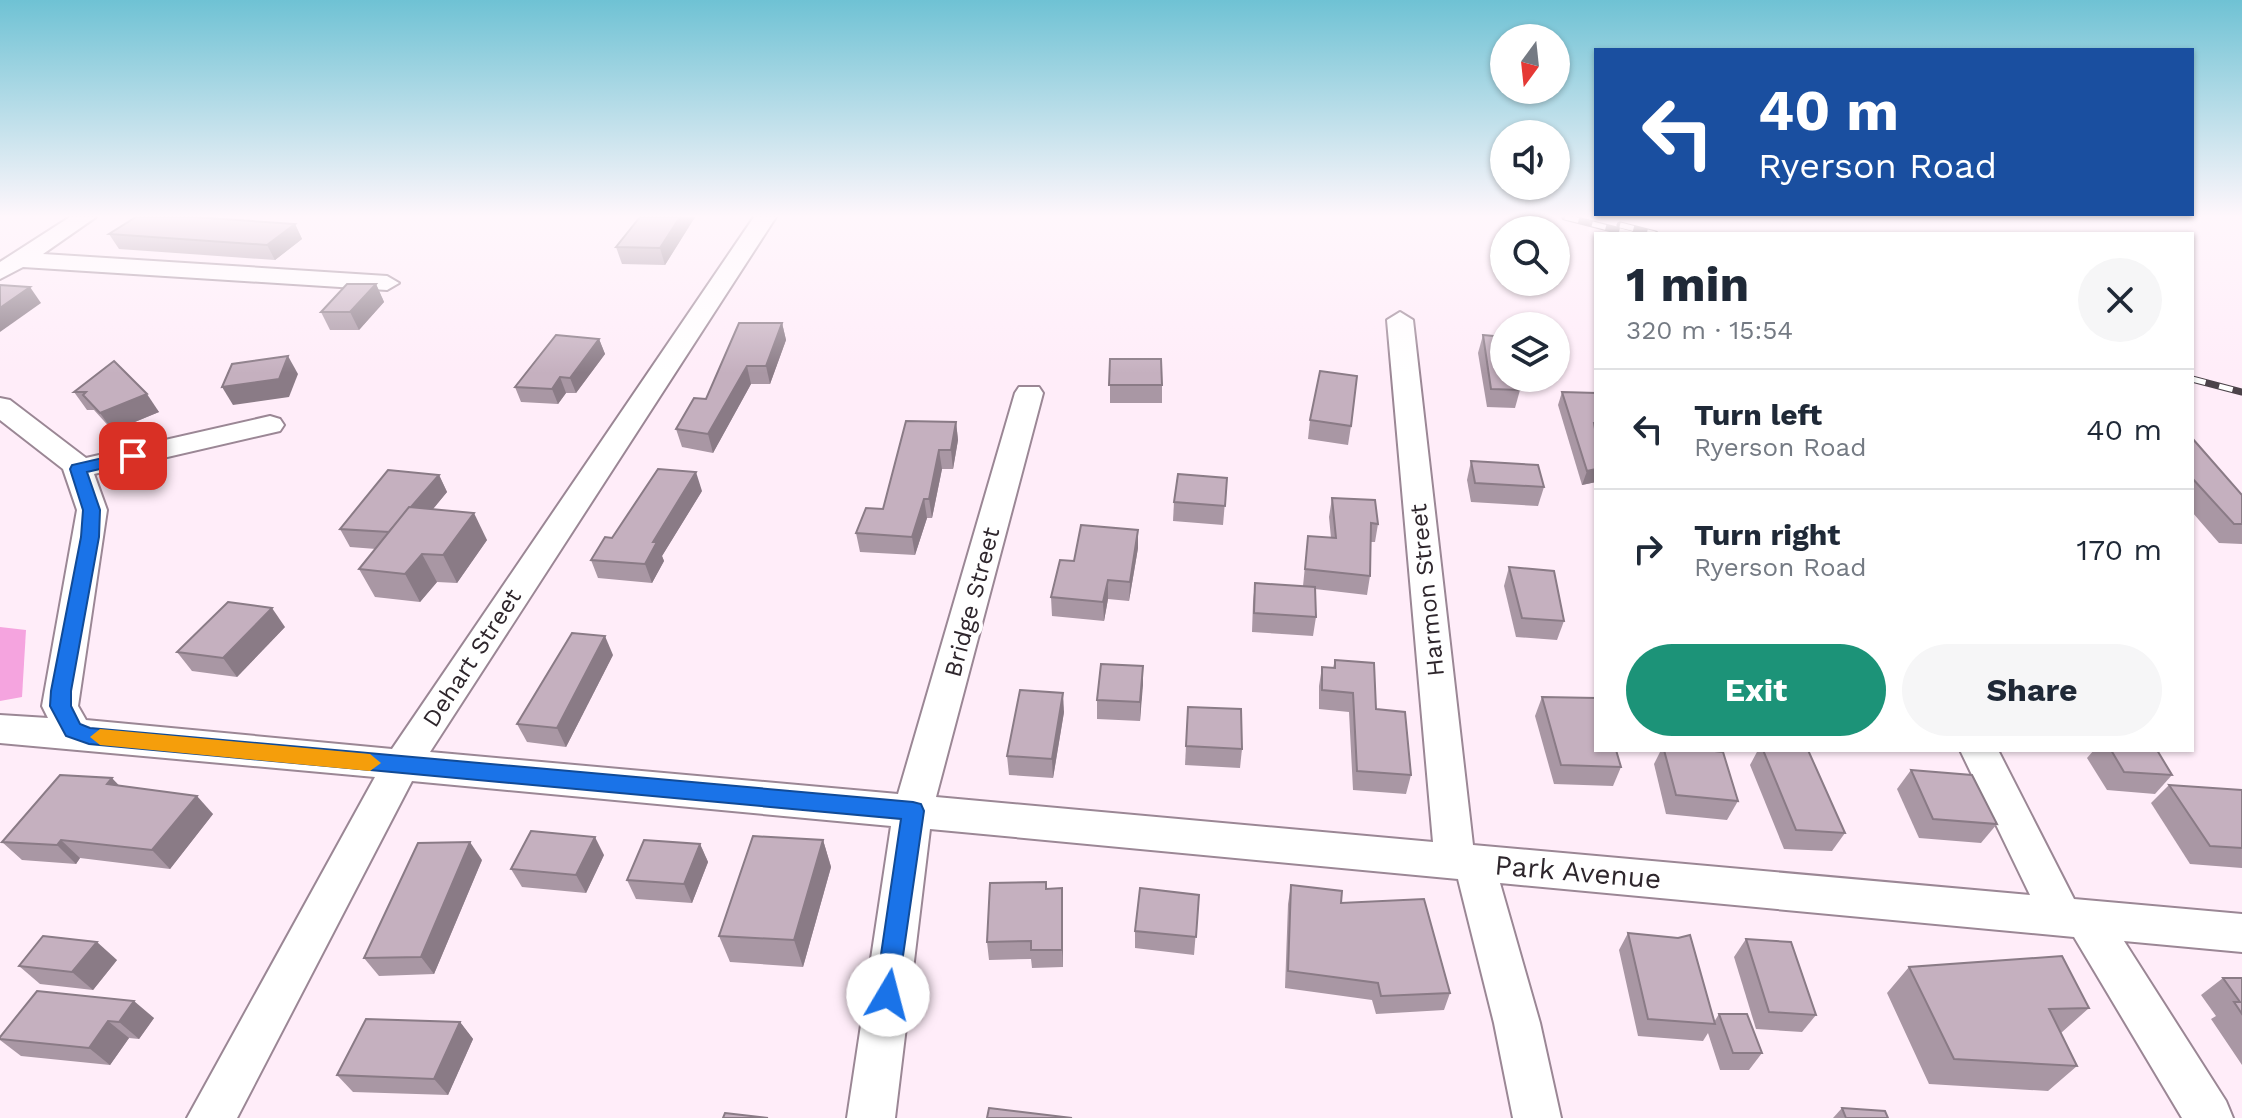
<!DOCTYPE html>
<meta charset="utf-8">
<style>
:root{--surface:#fff;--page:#f6f6f7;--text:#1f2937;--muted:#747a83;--line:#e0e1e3;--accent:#1c9378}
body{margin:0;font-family:"Work Sans",sans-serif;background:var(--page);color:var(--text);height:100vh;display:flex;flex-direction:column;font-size:30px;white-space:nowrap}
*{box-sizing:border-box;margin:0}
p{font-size:26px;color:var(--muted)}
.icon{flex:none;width:44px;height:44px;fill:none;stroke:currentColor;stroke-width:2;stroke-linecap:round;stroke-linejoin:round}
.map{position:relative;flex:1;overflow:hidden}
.sheet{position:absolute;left:1594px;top:232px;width:600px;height:520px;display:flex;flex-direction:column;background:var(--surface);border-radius:0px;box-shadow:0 2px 6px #0004}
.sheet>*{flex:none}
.hud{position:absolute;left:1594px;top:48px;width:600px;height:168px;border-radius:0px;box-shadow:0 2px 6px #0004;background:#1a4fa0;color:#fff;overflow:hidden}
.needle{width:52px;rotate:195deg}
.fabs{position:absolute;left:1490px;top:24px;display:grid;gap:16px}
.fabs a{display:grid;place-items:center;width:80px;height:80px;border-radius:50%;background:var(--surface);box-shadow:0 2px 6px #0004;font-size:40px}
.pin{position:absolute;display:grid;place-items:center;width:68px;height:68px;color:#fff;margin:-34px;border-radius:16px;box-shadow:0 4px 12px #0006}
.me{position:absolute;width:88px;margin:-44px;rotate:8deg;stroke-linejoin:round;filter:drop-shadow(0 0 6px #0008)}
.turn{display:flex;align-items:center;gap:28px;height:168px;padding:0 32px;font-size:36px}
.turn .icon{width:104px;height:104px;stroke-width:2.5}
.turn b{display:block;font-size:56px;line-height:68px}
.round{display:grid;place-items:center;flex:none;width:84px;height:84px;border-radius:42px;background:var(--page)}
.summary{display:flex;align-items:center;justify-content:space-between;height:136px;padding:0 32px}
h1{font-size:48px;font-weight:700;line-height:60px}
.primary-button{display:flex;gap:16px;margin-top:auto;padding:16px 32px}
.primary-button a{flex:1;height:92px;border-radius:48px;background:var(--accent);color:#fff;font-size:32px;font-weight:700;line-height:92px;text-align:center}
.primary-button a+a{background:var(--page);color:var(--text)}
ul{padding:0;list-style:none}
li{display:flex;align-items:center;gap:24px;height:120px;padding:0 32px;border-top:2px solid var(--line)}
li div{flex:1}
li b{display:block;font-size:30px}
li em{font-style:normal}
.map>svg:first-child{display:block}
.forest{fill:#f5a4df}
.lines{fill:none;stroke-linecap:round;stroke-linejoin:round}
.minor-casing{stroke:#9b8795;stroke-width:4}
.minor{fill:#fff;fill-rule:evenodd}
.rail-casing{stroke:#4c434a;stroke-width:7}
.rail{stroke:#fff;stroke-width:5;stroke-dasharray:14;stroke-linecap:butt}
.wall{fill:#a997a4}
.shaded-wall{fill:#8a7b86}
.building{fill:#c5b0bf;stroke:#8a7b86;stroke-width:2}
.route{fill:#1a73e8;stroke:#114b97;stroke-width:2}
.slow{fill:#f59e0b}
.labels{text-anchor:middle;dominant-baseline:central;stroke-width:8;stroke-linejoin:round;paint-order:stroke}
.street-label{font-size:24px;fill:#2e262c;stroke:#fff}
.near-street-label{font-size:28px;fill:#2e262c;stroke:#fff}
</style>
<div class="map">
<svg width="2242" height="1118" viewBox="0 0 2242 1118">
<rect width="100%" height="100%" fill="#ffedf9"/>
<polygon class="forest" points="0,627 26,630 22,697 0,701"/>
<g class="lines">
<g class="minor-casing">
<g id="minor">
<polygon points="70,217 96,217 43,254 387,276 399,283 387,290 23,267 0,279 0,262"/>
<polygon points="754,217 776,217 430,752 898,794 1015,393 1019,387 1039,387 1043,393 936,797 1433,842 1387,320 1400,312 1413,320 1473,845 2030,895 1960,750 1998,750 2074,899 2242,914 2242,952 2124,941 2226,1101 2233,1118 2182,1118 2074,937 1500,883 1540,1023 1561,1118 1513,1118 1494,1023 1458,879 930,829 895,1118 847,1118 891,826 412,781 237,1118 187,1118 375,777 0,743 0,715 48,718 42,706 77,510 63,469 0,420 0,398 10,400 86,458 270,416 280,419 284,425 280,431 94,474 107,510 78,706 86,720 392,749"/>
</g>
</g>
<use href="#minor" class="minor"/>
<g class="rail-casing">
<g id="rail">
<polyline points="1565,217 1632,234"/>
<polyline points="1620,225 1655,234"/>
<polyline points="2192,379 2242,392"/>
</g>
</g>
<use href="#rail" class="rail"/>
</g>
<g class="wall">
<polygon points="136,217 213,217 211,218 295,224 302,239 275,260 119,249 109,234"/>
<polygon points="640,217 695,217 665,265 622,264 616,247"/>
<polygon points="376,284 384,302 359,330 330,330 321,312"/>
<polygon points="782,323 786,340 770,384 751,384 713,453 682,447 676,429"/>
<polygon points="1483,335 1520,390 1515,408 1487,407 1478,353"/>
<polygon points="599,339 605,354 576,393 566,393 558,404 521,402 515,387"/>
<polygon points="1110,359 1162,385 1162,403 1110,403"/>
<polygon points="114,361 159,412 113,431 94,410 87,410 74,392"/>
<polygon points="1562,392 1596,393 1596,482 1582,485 1558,405"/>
<polygon points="1310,420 1351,426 1348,445 1308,439"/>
<polygon points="956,422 958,440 953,469 942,469 932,518 927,518 915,555 860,552 856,533 883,509"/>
<polygon points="2192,438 2242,495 2242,544 2219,543 2192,512"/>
<polygon points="1471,461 1544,487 1538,506 1471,502 1467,480"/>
<polygon points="439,475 447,492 433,509 487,540 457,583 437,582 420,602 375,597 359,569 376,549 350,547 340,529"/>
<polygon points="1227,478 1223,525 1173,521 1174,502"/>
<polygon points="702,491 662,556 664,561 652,583 598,578 591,560 612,538"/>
<polygon points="1332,498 1378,524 1375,542 1371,542 1370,576 1367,595 1315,589 1316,617 1313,636 1252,632 1253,602 1255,583 1303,586 1308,536 1331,538 1329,517"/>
<polygon points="1138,548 1129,601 1108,599 1104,621 1052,616 1051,597 1074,561"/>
<polygon points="1509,567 1564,621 1557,640 1516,637 1504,586"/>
<polygon points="285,627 237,677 192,671 177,652"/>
<polygon points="613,655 566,747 527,742 517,724"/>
<polygon points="1335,660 1376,709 1411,775 1406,794 1353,790 1349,712 1319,709 1319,686 1322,667 1333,668"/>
<polygon points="1143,666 1140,721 1097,719 1097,700"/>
<polygon points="1542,697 1621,767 1613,786 1554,784 1535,716"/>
<polygon points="1188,707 1242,749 1240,768 1185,765"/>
<polygon points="1064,712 1053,778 1009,775 1007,756"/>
<polygon points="1661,750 1706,750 1738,801 1727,820 1666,814 1654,764"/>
<polygon points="1758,750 1808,750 1845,833 1832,851 1784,849 1750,765"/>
<polygon points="2094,750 2157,750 2172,775 2155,794 2107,790 2087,758"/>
<polygon points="1911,770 1997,824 1981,843 1919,838 1897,789"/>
<polygon points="2169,785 2242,790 2242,868 2190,864 2151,803"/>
<polygon points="119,786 213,814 170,869 80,858 76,864 22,860 2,842"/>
<polygon points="823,840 831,867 803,967 730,962 719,936"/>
<polygon points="700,844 708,862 692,903 636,899 627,880"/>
<polygon points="604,855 586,893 522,887 511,869"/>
<polygon points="482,860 434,974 379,976 364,958"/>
<polygon points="1291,885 1341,903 1450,993 1444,1010 1376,1014 1372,1000 1285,988 1288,904"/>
<polygon points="1062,888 1063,967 1032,968 1031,959 989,960 987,942 1047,889"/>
<polygon points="1199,895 1194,955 1135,948 1135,931"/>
<polygon points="1628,933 1714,1022 1719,1014 1762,1053 1749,1070 1720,1070 1708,1033 1703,1041 1638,1036 1619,950"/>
<polygon points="1746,939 1816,1015 1802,1032 1756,1029 1734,957"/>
<polygon points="117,960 93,990 40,984 19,966"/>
<polygon points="1909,967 2089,1008 2061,1033 2077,1066 2048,1091 1929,1084 1887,993"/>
<polygon points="2223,978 2242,978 2242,1065 2211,1019 2216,1016 2201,995"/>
<polygon points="37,991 154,1018 139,1039 129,1038 110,1065 21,1056 0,1040 0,1037"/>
<polygon points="460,1022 473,1039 448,1095 353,1092 337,1075"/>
<polygon points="1842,1108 1888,1118 1833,1118"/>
</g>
<g class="shaded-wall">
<polygon points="680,217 695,217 665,265 660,248"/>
<polygon points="295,224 302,239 275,260 267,245"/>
<polygon points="376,284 384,302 359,330 350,312"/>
<polygon points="30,287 41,303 0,332 0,308"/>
<polygon points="782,323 786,340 770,384 766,366"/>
<polygon points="599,339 605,354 576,393 570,378"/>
<polygon points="288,356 298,374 289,397 233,405 222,387"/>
<polygon points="747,366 751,384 713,453 708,434"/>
<polygon points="560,377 566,393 558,404 552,389"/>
<polygon points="147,394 159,412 113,431 100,413"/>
<polygon points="956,422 958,440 953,469 951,450"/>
<polygon points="939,450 942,469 932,518 929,499"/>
<polygon points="1596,469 1596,482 1582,485 1587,471"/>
<polygon points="696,472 702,491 662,556 664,561 652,583 645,564 653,542"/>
<polygon points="439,475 447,492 399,550 389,532"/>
<polygon points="924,499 927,518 915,555 912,537"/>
<polygon points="474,513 487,540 457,583 443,555"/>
<polygon points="1138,530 1138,548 1129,601 1130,582"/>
<polygon points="422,554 437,582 420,602 405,574"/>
<polygon points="1108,580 1108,599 1104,621 1103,602"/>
<polygon points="272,608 285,627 237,677 223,658"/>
<polygon points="605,636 613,655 566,747 557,728"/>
<polygon points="1143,666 1143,685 1140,721 1140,702"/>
<polygon points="1063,693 1064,712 1053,778 1052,759"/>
<polygon points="112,778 129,796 107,784"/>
<polygon points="197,796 213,814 170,869 152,850"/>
<polygon points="595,837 604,855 586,893 576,875"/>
<polygon points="61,840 80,858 76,864 57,845"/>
<polygon points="823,840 831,867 803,967 794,940"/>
<polygon points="470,842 482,860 434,974 421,957"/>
<polygon points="700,844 708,862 692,903 684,884"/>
<polygon points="1062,888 1063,906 1063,967 1062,950"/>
<polygon points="97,942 117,960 93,990 72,972"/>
<polygon points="134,1001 154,1018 139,1039 119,1022"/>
<polygon points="108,1021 129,1038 110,1065 89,1048"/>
<polygon points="460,1022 473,1039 448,1095 434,1079"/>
</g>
<g class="building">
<polygon points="136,217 195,217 295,224 267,245 109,234"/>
<polygon points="640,217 680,217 660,248 616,247"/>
<polygon points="347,284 376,284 350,312 321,312"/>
<polygon points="0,285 30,287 0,308"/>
<polygon points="739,323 782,323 766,366 747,366 708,434 676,429 694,398 706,399"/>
<polygon points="556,335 599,339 570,378 560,377 552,389 515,387"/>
<polygon points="1483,335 1504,337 1504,378 1517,378 1520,390 1491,389"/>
<polygon points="288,356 279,379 222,387 232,364"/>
<polygon points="1110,359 1161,359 1162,385 1109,385"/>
<polygon points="114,361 147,394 100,413 83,395 86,392 74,392"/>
<polygon points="1320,371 1357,376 1351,426 1310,420"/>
<polygon points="1562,392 1596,393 1596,423 1594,423 1596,435 1596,469 1587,471"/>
<polygon points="906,421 956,422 951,450 939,450 929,499 924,499 912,537 856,533 866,508 883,509"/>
<polygon points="2192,438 2242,495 2242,524 2234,524 2192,478"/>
<polygon points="1471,461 1538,465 1544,487 1475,483"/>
<polygon points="658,469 696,472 653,542 657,542 645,564 591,560 605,537 612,538"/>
<polygon points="388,470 439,475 389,532 340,529"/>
<polygon points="1178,474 1227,478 1225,506 1174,502"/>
<polygon points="1332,498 1375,500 1378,524 1371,523 1370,576 1305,569 1308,536 1336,538"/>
<polygon points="409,507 474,513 443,555 422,554 405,574 359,569"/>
<polygon points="1081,525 1138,530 1130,582 1108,580 1103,602 1051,597 1060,560 1074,561"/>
<polygon points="1509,567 1554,571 1564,621 1522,618"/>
<polygon points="1255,583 1315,587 1316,617 1254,613"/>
<polygon points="228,602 272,608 223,658 177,652"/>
<polygon points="572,633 605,636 557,728 517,724"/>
<polygon points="1335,660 1374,663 1376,709 1405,712 1411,775 1357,771 1353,693 1322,690 1322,667 1335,668"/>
<polygon points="1101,664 1143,666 1140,702 1097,700"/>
<polygon points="1020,690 1063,693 1052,759 1007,756"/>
<polygon points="1542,697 1596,698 1596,750 1616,750 1621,767 1561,765"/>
<polygon points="1188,707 1241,709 1242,749 1186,746"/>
<polygon points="1664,750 1706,750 1723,752 1738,801 1676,795"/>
<polygon points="1763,750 1808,750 1845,833 1796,830"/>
<polygon points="2111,750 2157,750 2172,775 2124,772"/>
<polygon points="1911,770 1972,775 1997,824 1933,819"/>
<polygon points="60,775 112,778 107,784 197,796 152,850 61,840 57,845 2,842"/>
<polygon points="2169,785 2242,790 2242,848 2210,846"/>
<polygon points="531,831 595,837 576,875 511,869"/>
<polygon points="753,836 823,840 794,940 719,936"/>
<polygon points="644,840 700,844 684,884 627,880"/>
<polygon points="470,842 421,957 364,958 418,843"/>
<polygon points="1046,882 1046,889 1062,888 1062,950 1031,950 1031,941 987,942 990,883"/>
<polygon points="1291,885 1342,891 1341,903 1424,899 1450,993 1381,996 1378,983 1288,971"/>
<polygon points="1140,888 1199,895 1196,937 1135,931"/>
<polygon points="1628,933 1678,938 1690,935 1715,1024 1648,1019"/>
<polygon points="43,936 97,942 72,972 19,966"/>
<polygon points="1746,939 1791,942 1816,1015 1769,1012"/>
<polygon points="2062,956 2089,1008 2049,1009 2077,1066 1954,1059 1909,967"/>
<polygon points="2223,978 2242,978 2242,1014 2234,1002 2240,1002"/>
<polygon points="37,991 134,1001 119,1022 108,1021 89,1048 0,1039 0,1037"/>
<polygon points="1719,1014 1747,1014 1762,1053 1733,1053"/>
<polygon points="366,1019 460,1022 434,1079 337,1075"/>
<polygon points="989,1108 1072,1118 987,1118"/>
<polygon points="1842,1108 1885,1111 1888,1118 1846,1118"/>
<polygon points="725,1113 768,1118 723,1118"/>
</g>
<linearGradient id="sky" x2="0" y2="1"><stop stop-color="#6fc2d4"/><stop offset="0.58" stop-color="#fff7fc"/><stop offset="1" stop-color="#fff7fc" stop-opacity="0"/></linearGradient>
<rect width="2242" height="373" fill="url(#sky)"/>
<polygon class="route" points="133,451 141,456 139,460 87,472 100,510 99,537 71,691 71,706 80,724 90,728 913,802 921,804 924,811 896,1004 888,1007 879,1004 875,995 901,819 89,744 66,736 50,706 51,691 81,537 83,510 70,469 72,465"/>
<polygon class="slow" points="100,729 370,754 381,763 370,771 100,745 90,737"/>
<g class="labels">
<g class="street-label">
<text transform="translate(1427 590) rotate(-96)">Harmon Street</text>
<text transform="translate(972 602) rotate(-75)">Bridge Street</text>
<text transform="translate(472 658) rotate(-57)">Dehart Street</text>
</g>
<g class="near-street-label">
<text transform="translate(1578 872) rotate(5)">Park Avenue</text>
</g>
</g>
</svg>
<div class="fabs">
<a><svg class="needle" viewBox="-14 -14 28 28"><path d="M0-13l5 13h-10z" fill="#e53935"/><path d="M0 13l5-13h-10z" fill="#747a83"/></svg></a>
<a><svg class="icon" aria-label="sound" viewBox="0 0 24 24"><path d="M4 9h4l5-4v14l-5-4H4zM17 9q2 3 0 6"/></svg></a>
<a><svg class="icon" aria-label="search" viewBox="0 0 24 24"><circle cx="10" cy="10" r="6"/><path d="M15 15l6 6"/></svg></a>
<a><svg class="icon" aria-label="layers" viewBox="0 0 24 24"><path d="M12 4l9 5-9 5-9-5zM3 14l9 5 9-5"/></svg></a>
</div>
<div class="pin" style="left:133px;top:456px;background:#d93025"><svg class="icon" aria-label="arrive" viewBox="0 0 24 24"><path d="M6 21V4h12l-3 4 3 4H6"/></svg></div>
<svg class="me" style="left:888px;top:995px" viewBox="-20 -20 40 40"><circle r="19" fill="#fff"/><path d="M0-13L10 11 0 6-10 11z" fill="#1a73e8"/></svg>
<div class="hud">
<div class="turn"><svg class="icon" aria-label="left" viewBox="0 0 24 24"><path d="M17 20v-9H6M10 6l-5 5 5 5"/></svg><div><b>40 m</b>Ryerson Road</div></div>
</div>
<section class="sheet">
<div class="summary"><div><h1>1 min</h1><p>320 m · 15:54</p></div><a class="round"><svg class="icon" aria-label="close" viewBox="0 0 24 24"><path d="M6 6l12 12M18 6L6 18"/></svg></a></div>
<ul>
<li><svg class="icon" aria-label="left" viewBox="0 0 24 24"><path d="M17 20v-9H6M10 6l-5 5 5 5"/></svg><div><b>Turn left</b><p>Ryerson Road</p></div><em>40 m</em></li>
<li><svg class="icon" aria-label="right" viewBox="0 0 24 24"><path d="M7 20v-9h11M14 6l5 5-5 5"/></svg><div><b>Turn right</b><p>Ryerson Road</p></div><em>170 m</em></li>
</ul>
<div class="primary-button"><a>Exit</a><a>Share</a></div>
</section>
</div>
